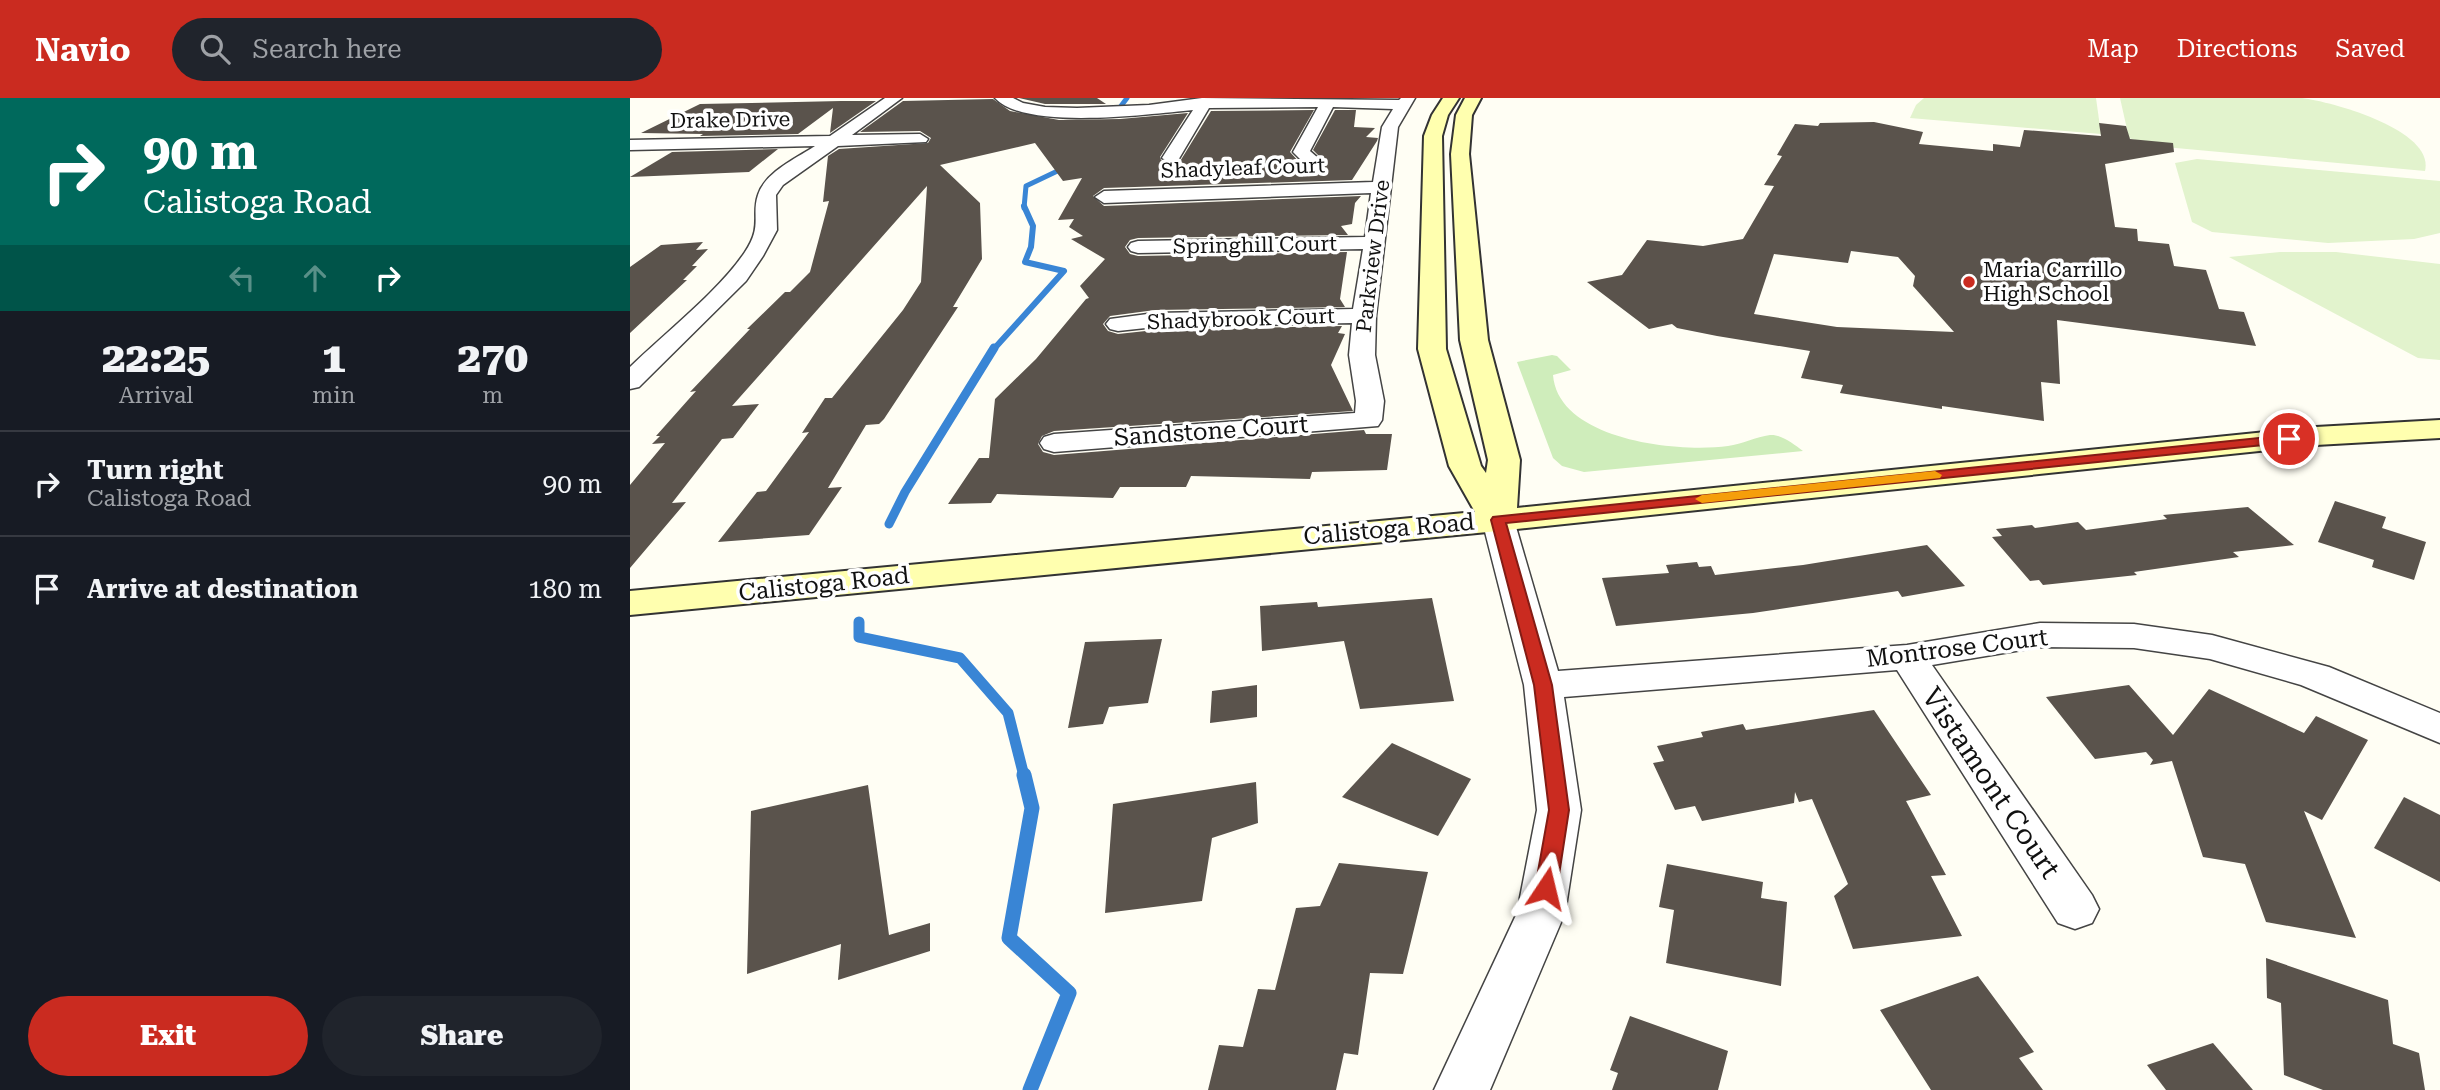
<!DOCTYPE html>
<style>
:root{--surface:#171b24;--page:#20242c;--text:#f1f3f6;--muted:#9ea1a6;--line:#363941;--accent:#ca2b20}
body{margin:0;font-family:"Roboto Serif",serif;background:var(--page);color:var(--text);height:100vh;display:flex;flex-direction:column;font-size:26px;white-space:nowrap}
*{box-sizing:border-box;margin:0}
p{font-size:23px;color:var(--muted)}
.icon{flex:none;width:38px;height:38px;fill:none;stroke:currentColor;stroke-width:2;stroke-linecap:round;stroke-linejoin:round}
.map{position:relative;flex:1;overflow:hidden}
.drawer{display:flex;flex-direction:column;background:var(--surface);width:630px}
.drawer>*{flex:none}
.hud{background:#00695c;color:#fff;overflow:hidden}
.pin{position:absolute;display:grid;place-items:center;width:60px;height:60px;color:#fff;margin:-30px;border:4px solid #fff;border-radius:50%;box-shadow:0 2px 7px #0007}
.me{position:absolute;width:77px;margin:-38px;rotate:10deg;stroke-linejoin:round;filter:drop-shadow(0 0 5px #0008)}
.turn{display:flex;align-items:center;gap:24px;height:147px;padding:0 28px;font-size:32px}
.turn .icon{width:91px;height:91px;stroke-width:2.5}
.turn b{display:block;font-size:49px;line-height:60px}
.lanes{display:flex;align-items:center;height:66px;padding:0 28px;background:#0003;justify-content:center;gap:35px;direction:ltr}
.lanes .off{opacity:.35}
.eta{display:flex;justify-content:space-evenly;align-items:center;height:119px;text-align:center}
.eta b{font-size:42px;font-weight:800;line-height:49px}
.button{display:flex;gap:14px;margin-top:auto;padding:14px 28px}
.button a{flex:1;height:80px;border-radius:42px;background:var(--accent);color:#fff;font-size:28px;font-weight:800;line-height:80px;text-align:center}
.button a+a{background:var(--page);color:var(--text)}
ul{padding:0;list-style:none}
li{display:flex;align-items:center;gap:21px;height:105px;padding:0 28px;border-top:2px solid var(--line)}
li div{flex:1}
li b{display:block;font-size:26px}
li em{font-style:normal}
header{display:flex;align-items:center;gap:42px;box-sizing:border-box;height:98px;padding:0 35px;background:var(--accent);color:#fff}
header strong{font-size:33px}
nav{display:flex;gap:38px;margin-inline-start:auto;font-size:24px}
.search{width:490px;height:63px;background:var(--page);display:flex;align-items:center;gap:18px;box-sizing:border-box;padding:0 24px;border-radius:38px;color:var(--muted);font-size:26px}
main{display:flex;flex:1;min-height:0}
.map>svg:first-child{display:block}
.green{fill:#cfedbb}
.pitch{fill:#e2f3cd}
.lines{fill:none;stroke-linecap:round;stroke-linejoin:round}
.stream-far4{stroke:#3985d5;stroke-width:5}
.stream-far3{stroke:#3985d5;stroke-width:6}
.stream-far2{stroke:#3985d5;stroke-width:9}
.stream-far1{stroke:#3985d5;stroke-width:11}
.stream{stroke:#3985d5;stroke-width:15}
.building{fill:#5a534c;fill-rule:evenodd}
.minor-casing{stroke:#444;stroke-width:3}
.secondary-casing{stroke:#333;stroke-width:4}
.minor{fill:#fff;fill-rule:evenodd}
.secondary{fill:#ffffaf;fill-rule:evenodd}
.route{fill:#ca2b20;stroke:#831c15;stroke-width:2}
.slow{fill:#f59e0b}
.poi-dot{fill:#ca2b20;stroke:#fff;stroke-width:2.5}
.labels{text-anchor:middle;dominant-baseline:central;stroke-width:7;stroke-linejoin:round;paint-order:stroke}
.far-street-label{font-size:21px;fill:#111;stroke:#fff}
.far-poi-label{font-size:21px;fill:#111;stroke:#fff;text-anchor:start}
.street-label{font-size:24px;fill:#111;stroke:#fff}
.near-street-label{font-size:28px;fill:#111;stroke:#fff}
</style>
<header>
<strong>Navio</strong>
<div class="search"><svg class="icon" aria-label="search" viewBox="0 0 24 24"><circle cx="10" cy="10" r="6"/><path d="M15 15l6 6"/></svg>Search here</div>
<nav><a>Map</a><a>Directions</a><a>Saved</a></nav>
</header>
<main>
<section class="drawer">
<div class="hud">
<div class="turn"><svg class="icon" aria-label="right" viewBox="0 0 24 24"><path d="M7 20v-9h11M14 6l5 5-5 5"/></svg><div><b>90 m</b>Calistoga Road</div></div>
<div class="lanes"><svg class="icon off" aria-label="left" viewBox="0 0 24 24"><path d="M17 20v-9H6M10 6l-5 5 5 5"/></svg><svg class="icon off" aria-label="ahead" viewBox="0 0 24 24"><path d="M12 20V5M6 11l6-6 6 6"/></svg><svg class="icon" aria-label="right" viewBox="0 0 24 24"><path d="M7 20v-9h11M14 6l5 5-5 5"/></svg></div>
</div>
<div class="eta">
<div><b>22:25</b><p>Arrival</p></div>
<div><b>1</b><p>min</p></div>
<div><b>270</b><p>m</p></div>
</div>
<ul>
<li><svg class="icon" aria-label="right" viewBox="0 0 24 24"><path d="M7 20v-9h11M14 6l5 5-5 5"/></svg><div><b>Turn right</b><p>Calistoga Road</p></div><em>90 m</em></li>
<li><svg class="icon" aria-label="arrive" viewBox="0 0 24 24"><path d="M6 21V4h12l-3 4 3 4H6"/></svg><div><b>Arrive at destination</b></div><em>180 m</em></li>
</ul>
<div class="button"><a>Exit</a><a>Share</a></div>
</section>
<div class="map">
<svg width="1810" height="992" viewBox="0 0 1810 992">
<rect width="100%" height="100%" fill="#fffef4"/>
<path class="green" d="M922,257L927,258L941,272L923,277C928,342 1047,355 1098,348C1112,346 1126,339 1140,337C1151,336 1164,346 1173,353L954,374L932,368L923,360L887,264Z"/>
<g class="pitch">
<polygon points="1294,0 1466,0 1471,36 1280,20 1286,7"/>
<path d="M1490,0C1531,0 1572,0 1613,0C1632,0 1653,0 1672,0C1703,4 1805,32 1795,73L1524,48L1499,40Z"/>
<polygon points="1567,61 1810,83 1810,135 1784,141 1698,145 1582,134 1562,124 1545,65"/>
<polygon points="1650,154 1706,154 1810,166 1810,262 1788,260 1599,159"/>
</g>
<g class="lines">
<g class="stream-far4">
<polyline points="491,8 497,0"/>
<polyline points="394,110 396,88 438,68"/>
</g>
<polyline class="stream-far3" points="363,252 434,173 395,164 401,149 403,128 394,108"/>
<polyline class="stream-far2" points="259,426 275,394 364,250"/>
<polyline class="stream-far1" points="229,524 229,539 330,560 378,615 394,678"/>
<polyline class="stream" points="394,677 402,710 379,840 439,895 400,992"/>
</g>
<g class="building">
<polygon points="389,0 467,0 476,6 415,6"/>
<polygon points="363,1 380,13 429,22 490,21 558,15 530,59 531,62 541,68 549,65 581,13 684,12 660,54 671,66 679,68 691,60 683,52 705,12 726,12 724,29 745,30 736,39 748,40 747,43 722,82 474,90 463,98 474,108 731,98 725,105 722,126 711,128 718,137 508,140 500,142 495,149 500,156 508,158 717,154 710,201 715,209 525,212 480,218 473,226 478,233 488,236 525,232 712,228 708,235 715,236 701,267 723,313 424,333 412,338 408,346 413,354 424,357 734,332 736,336 762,336 757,372 682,374 680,381 561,378 556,389 490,389 483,400 367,396 361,405 318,406 349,360 359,360 365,301 406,261 456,201 459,200 450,188 475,161 441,141 453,138 439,129 444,121 428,122 452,80 433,83 405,45 310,67 350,105 352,161 323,209 328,209 254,321 249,326 236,327 198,390 212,389 179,437 88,444 127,394 136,393 179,334 172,335 195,300 202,300 273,212 291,184 297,88 102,308 129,306 103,340 92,341 42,405 56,404 0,470 0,387 35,345 22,346 30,338 26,338 66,293 60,294 120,231 117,231 155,194 160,194 180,174 199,103 193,104 198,58 209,51 298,45 301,40 290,33 230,34 273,3"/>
<polygon points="211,3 246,3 200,35 203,10 168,36 70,38 73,36 11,35 70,6"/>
<path d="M1244,24L1293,34L1289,46L1363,53V46L1390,49L1394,32L1471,38L1469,25L1496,28L1500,41L1543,45L1544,54L1475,66L1485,129L1507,131L1508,143L1539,146L1544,168L1576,172L1589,211L1614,214L1626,248L1427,222L1430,286L1411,284L1414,323L1312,308V311L1210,295L1213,287L1171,280L1180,253L1087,238L1047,230L1042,226L1019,231L957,184L992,177L1017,142L1073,148L1113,141L1144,88L1134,87L1152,58L1147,57L1165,26L1188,28L1190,25ZM1221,153L1268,159L1285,178L1283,188L1324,234L1207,229L1124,216L1144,156L1218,165Z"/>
<polygon points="148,51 119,74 0,79 42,54"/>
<polygon points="73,144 66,152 78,151 62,168 67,168 53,182 57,182 0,235 0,169 31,147"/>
<polygon points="1705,403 1756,419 1752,430 1796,444 1784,482 1742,469 1744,462 1688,444"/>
<polygon points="1618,409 1664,447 1603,454 1609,459 1504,474 1507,477 1413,487 1409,482 1400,483 1362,439 1372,438 1366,431 1402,427 1405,430 1448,424 1456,432 1537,421 1533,417"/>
<polygon points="1297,447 1335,488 1272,499 1268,493 1123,515 986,528 972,480 1039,475 1036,467 1067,464 1069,469 1081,468 1085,477 1173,467"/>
<polygon points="802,500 824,603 730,611 714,543 632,553 630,508 687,504 688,509"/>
<polygon points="532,541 518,605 479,609 473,626 438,630 455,544"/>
<polygon points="627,587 627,619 580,625 582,593"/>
<polygon points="1499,587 1543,637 1579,591 1674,635 1686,618 1738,642 1692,722 1674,713 1726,840 1636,824 1615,766 1573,759 1542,663 1520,667 1523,662 1516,654 1465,661 1416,599"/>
<polygon points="1244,612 1301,697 1276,703 1316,777 1301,778 1332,838 1223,851 1204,798 1218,786 1182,701 1169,704 1165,694 1164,705 1072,723 1065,708 1045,712 1023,665 1034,663 1027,648 1073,639 1071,634 1113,626 1116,632"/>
<polygon points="762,645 841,681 808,738 712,699"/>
<polygon points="626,684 628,725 582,740 572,803 475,815 483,706"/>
<polygon points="238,687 259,837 300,825 300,853 208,882 211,846 117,876 121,713"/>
<polygon points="1774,699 1810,717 1810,784 1744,750"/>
<polygon points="709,765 798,774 773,876 740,875 728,957 714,955 706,992 578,992 589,947 613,949 628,891 645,892 666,810 690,808"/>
<polygon points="1037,766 1133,784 1131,800 1157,804 1151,888 1036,865 1044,812 1029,809"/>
<polygon points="1636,860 1758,902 1763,946 1789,955 1795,992 1693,992 1654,977 1651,905 1637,900"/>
<polygon points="1348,878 1404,954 1389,960 1413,992 1301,992 1250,912"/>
<polygon points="1000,918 1098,953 1088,992 982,992 988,975 980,972"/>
<polygon points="1583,945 1623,992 1536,992 1517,967"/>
</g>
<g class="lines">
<g class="minor-casing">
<g id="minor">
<path d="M255,0H272L222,37L290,36L298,41L296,44L208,48L153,87L146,97L147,132L133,158L116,183L9,289L0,291V269C35,235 90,192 115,154C133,127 121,118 128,97C135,74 167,60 185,48L0,52V42L200,38Z"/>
<path d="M365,0H383L393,5L415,9L447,10L519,7L572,0L769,2L771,0H785L768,29L746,218L745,257L754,303L752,322L748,328L424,354L414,351L410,345L414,339L424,336L725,315L726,303L719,257L722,225L525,229L488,233L480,231L476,226L480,221L525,215L723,211L733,151L508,155L501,153L498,149L501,145L508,143L735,139L741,95L474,105L465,99L474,93L743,84L752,29L763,11L703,9L680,53L688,60L679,65L673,64L663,54L688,9L579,10L547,64L541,65L532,60L563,12C520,16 395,33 365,0Z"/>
<polygon points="868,412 879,415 884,422 928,573 1277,547 1410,525 1504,526 1582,537 1699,569 1810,615 1810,645 1671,587 1580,561 1504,550 1410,549 1302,567 1462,797 1469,811 1462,825 1445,831 1428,825 1267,572 934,599 951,712 935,815 860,992 804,992 887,815 907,712 894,587 852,422 857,415"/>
</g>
</g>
<g class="secondary-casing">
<polygon id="secondary" points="813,0 829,0 818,17 812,38 816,251 851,368 856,375 858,362 830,242 821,56 826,17 835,0 851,0 842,17 839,56 858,242 890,362 887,410 1686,329 1810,322 1810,340 1686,347 868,433 0,517 0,493 845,414 819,368 788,251 794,38 802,17"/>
</g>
<use href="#minor" class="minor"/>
<use href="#secondary" class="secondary"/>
</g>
<polygon class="route" points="1659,337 1665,341 1663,344 876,425 922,587 939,712 927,790 924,796 916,798 908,796 905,790 919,712 904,587 861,422 863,419"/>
<polygon class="slow" points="1305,373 1312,377 1310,380 1072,405 1065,401 1072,397"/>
<circle class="poi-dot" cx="1339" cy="184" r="7"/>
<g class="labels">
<g class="far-street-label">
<text transform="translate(100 22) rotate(-1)">Drake Drive</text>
<text transform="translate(613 70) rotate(-2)">Shadyleaf Court</text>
<text transform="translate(625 147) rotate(-1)">Springhill Court</text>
<text transform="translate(743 158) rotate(-83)">Parkview Drive</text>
<text transform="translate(611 221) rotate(-2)">Shadybrook Court</text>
</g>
<g class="far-poi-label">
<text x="1353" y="172">Maria Carrillo<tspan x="1353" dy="24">High School</tspan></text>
</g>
<g class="street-label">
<text transform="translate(581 333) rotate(-4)">Sandstone Court</text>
<text transform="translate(759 431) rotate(-5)">Calistoga Road</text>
<text transform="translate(194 486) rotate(-6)">Calistoga Road</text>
<text transform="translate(1327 550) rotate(-7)">Montrose Court</text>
</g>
<g class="near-street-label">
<text transform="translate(1361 685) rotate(56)">Vistamont Court</text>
</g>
</g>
</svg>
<div class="pin" style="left:1659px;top:341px;background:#d93025"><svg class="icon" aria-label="arrive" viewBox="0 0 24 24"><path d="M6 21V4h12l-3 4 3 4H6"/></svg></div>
<svg class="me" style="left:916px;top:790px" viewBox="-20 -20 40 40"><path d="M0-17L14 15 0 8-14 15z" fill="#ca2b20" stroke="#fff" stroke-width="4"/></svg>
</div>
</main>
